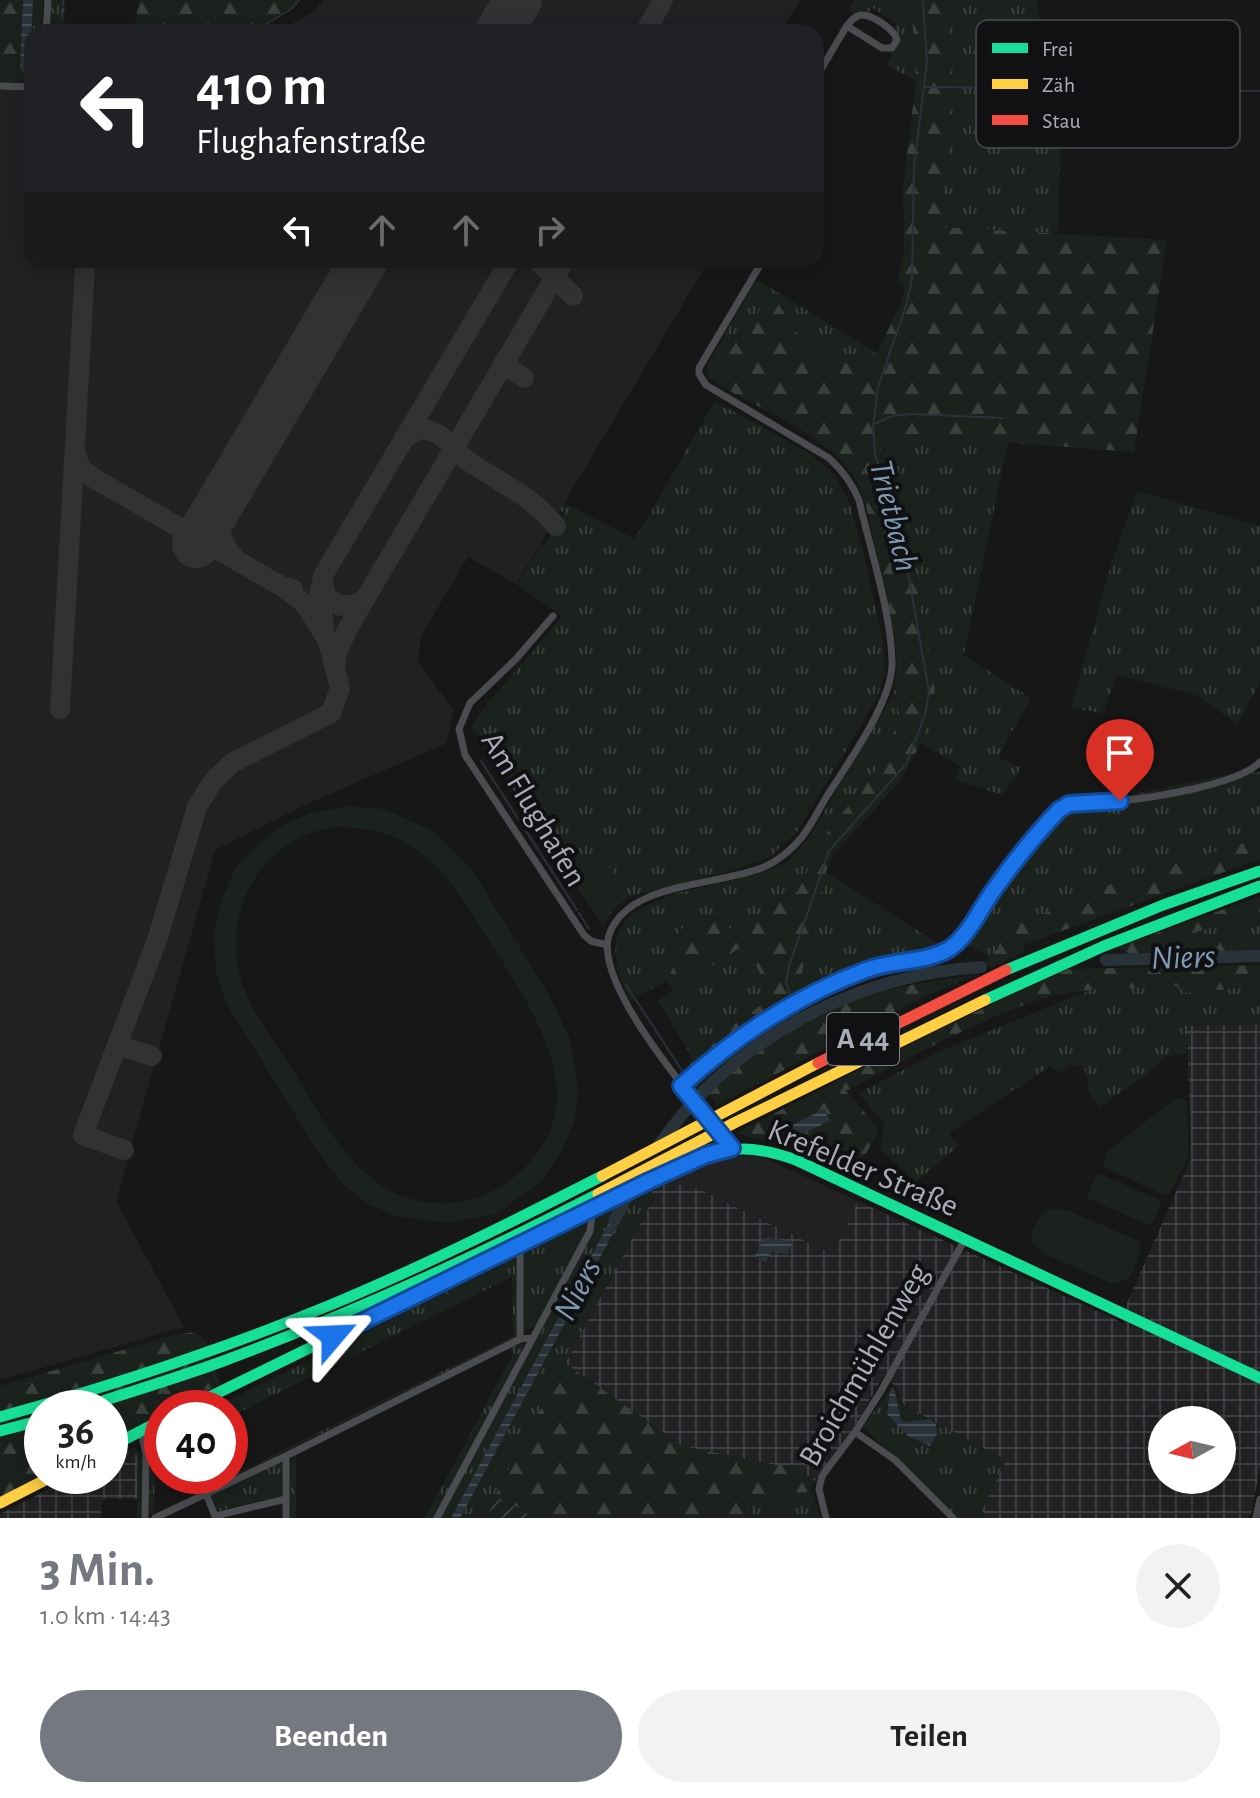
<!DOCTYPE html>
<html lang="de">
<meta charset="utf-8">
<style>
:root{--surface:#fff;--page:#f2f2f2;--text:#202124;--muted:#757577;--accent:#757880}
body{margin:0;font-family:"Alegreya Sans",sans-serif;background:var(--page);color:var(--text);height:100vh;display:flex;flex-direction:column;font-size:30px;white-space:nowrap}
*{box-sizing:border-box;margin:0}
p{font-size:26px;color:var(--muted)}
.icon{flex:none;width:44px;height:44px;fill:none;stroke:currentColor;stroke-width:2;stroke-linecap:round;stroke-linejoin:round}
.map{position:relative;height:1518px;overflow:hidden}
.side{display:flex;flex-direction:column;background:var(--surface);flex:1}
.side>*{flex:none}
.guide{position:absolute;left:24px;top:24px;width:800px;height:244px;border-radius:24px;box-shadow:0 4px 20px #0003;background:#202124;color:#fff;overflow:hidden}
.needle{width:52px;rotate:262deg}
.tools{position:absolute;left:1148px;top:1406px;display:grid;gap:16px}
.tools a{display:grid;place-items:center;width:88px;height:88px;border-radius:50%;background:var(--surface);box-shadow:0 4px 20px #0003;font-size:40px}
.speed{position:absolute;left:24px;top:1390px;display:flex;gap:16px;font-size:40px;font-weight:700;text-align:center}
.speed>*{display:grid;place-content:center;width:104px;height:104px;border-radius:50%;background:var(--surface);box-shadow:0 4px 20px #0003;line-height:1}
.speed small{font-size:20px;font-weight:400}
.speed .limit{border:12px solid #d22;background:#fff;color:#111}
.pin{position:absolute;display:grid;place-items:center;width:68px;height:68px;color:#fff;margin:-82px -34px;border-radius:50% 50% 50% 0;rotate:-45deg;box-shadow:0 0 8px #0007}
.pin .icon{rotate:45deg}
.me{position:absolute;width:88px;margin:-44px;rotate:64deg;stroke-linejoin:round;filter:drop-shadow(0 0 6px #0008)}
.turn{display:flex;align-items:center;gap:28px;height:168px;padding:0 40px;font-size:36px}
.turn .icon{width:104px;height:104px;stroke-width:2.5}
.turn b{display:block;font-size:56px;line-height:68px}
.lanes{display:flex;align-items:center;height:76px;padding:0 40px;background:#0003;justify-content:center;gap:40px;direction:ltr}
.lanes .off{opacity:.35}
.round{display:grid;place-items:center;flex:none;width:84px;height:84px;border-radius:42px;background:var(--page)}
.overview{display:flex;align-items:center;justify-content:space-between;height:136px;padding:0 40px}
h1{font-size:48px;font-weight:700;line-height:60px;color:var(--accent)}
.button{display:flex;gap:16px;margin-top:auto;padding:16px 40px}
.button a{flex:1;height:92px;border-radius:48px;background:var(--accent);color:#fff;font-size:32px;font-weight:700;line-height:92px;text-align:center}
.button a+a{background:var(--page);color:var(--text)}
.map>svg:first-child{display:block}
.built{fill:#212124}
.industrial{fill:url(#industrial-grid);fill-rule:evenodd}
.grass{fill:url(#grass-tufts)}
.forest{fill:url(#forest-firs);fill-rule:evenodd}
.garden{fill:url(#garden-furrows)}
.pitch{fill:#1b211c;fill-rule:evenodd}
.water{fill:url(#water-rules)}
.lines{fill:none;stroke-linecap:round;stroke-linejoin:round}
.stream{stroke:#2a3239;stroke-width:2}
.canal{stroke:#2a3239;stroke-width:7}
.river{stroke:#2a3239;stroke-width:12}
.taxiway{stroke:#313233;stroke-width:20}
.runway{stroke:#313233;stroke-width:48}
.street{stroke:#4b4c50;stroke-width:7}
.fast{stroke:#16e098;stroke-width:11}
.slow{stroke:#ffcf43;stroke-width:11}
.jam{stroke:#f24e42;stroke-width:11}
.route-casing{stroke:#114b97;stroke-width:20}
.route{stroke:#1a73e8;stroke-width:14}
.labels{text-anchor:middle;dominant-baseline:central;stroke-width:8;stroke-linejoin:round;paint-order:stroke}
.shield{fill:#111113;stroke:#7b7e86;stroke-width:2}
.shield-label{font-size:30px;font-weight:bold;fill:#a8adb8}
.street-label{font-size:32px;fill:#a8adb8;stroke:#111113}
.water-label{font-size:34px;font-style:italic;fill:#7f9bb3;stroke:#111113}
.key{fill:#111113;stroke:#3e4045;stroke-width:2}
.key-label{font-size:22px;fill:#a8adb8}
</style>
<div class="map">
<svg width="1260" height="1518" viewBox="0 0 1260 1518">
<defs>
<pattern id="industrial-grid" width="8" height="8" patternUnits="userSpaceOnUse" patternTransform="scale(2)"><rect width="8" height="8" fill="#212124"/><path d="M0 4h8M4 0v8" fill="none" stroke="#3e3f42"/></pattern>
<pattern id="grass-tufts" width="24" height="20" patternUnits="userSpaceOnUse" patternTransform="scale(2)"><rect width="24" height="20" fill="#1b211c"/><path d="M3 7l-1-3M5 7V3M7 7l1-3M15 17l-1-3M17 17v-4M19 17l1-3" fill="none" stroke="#393f3b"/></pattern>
<pattern id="forest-firs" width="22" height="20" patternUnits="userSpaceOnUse" patternTransform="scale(2)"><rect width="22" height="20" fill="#1b211c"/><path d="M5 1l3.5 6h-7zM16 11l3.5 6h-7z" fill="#393f3b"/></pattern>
<pattern id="garden-furrows" width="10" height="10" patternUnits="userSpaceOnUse" patternTransform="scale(2)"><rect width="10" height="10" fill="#1b211c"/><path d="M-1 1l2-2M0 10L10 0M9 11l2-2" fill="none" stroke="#393f3b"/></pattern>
<pattern id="water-rules" width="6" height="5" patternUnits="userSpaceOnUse" patternTransform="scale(2)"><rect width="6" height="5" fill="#2a3239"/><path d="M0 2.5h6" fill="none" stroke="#464d54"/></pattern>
</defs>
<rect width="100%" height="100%" fill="#171717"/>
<g class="built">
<polygon points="324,0 800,0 781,32 276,32 311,13"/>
<polygon points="21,89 32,103 32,260 709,260 516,584 468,557 421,636 418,661 453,710 447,743 309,803 215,850 116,1201 184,1327 0,1380 0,91"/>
<polygon points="758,1155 858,1201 834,1256 701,1190 671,1182 716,1160 731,1156"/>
</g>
<g class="industrial">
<path d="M1260,1024V1468L1250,1518H988L982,1512L955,1434L904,1405L894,1385L883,1376L853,1429L815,1481L792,1465H775L682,1446L565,1363L655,1196L651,1191L671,1182L701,1190L833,1255L858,1201L1123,1323L1127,1303L1191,1158L1187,1026ZM1162,1420H1222V1480H1162Z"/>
<polygon points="126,1451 133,1451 138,1456 138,1499 102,1499 101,1518 0,1518 0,1514 75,1476 110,1476 110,1459"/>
</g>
<g class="grass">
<polygon points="33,0 43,0 41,32 32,32 32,69 30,69"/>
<polygon points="49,0 65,0 64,32 48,32"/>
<path d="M854,0H908L913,27L916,81L886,65L892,55L889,52L895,51C902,43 901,35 894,28L897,23L872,8L868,13L854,14L848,10Z"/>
<polygon points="945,0 1038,0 1042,99 1062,99 1058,233 939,227 954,95"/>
<path d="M758,281L769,287L875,352C862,356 845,366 832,365C811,363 780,305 769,287L751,331L732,339L718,365L724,388L708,377L707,366L755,282Z"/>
<path d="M715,401L809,453L835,475L850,504L865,559L883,641L885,675L876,700L796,833L770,857L729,871L629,897L614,909L603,926L471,726C498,687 533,654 562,616L517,585L541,544L545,545L564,513L560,510L563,506L568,505L635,539Z"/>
<polygon points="880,433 1008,442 964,655 1031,698 998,757 1021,768 1003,795 955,780 960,766 921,743 935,691 907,534 897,495 880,455"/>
<polygon points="1137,491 1260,526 1260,683 1237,724 1196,695 1117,675 1103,713 1071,708 1112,561"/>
<path d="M894,692L900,717L881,764L823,838L798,891L732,930L715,917L702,916L676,936L679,955L667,981L630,1000C579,900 673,896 745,877C762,873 782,868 795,854C810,839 821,817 832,798C853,763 874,728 894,692Z"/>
<polygon points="1260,772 1260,838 1116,882 1004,931 998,948 990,957 972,947 942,946 871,961 816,980 801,978 826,872 942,946 956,938 1003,867 1056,805 1075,798 1131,795 1233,773"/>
<polygon points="1260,912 1260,934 1183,936"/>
<polygon points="744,945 774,997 689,1052 658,1001"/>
<polygon points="1260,980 1260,1024 1187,1026 1187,1054 1166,1056 1150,1072 1100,1107 1086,1089 1089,1081 1083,1066 1068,1065 1060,1073 1050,1066 949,1133 958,1146 916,1182 880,1149 885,1124 858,1093 938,1052 1105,984"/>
<polygon points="651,1191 655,1195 495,1495 497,1497 486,1518 460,1518 630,1202"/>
<polygon points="617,1208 451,1518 439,1518 593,1232 596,1218"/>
<polygon points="587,1223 583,1239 536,1326 524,1331 522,1255"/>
<polygon points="515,1258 517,1334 514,1338 156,1516 149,1513 151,1439 162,1433 162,1450 155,1454 154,1514 513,1336 512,1277 230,1417 230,1408 213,1408"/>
<polygon points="519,1343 523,1345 521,1353 434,1518 425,1518 514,1352 508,1348 296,1454 296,1518 289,1518 288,1463 291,1463 293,1455"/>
<polygon points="893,1386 904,1405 1006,1460 982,1511 988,1518 958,1518 863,1427"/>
<polygon points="135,1447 142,1458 141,1518 137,1518 138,1456 133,1451 126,1451"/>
<polygon points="280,1462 283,1467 282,1496 216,1511 210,1495"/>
<polygon points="813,1492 820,1518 755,1518 738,1496"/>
</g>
<g class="forest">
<polygon points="0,0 23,0 20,68 32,69 32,103 21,89 0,91"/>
<polygon points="139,0 297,0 291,7 251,32 134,32"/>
<path d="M908,0H945L954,95L940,227L1167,240L1134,452L880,433V455L897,495L907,534L935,691L921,743L900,781L833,855L826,872L801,977L816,980L803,995L795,999L794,1007L757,1030L762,1039L700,1093L692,1081L689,1052L774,997L744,945L674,991L667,981L679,955L676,936C694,911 709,911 732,930L798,891L823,838L881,764L900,717L894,692L897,665L895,637L866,506C862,494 858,481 850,471C824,435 762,410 724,388L718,365L732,339L751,331L769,287C779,305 814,367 836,365C849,364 866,355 878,351L899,307L905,287L897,282L904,252L903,187L916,81L913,27Z"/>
<polygon points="1260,838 1260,859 1026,944 1022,953 990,968 984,963 998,948 1004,931 1116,882"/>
<polygon points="1260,896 1260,912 1187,935 1260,934 1260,953 1131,954 1116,948"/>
<path d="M1260,965V986L1185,993L1176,986C1132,989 1085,986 1042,999C973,1021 909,1059 846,1091L876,1125L878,1133L855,1172L846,1175L779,1145L736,1133L941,1028L1068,969ZM824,1109L830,1121L794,1138L789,1127Z"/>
<path d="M976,975L919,999L717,1105L708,1092C752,1050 809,1015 866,996C902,985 939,980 976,975Z"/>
<polygon points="195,1332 205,1340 221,1384 174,1408 162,1408 162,1414 110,1440 110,1408 42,1408 42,1476 0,1498 0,1386 174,1335"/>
<polygon points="565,1363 682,1446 775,1465 792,1465 815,1481 810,1492 739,1496 755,1518 539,1518 495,1496"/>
</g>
<polygon class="garden" points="497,1497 536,1518 486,1518"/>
<g class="pitch">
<path d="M348,806L384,809L433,831L471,868L549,995L570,1039L578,1088L575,1119L562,1151L540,1183L496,1214L446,1223L395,1216L368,1204L342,1184L315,1147L226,1003L216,971L214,934L221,901L235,868L261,842L285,824L311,813ZM335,827C370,828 396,832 424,856C454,880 472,915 493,947C538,1018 599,1108 514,1177C495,1193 473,1201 448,1203C365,1207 329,1130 293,1070C277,1045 257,1019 246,993C221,933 244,861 306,835C315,831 325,829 335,827Z"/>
<polygon points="599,850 628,896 612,910 602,924 567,871"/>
<polygon points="1181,1098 1187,1101 1189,1156 1169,1194 1165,1195 1102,1166 1107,1152 1173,1100"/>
<polygon points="1097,1173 1162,1201 1151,1226 1087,1198"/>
<polygon points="1055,1208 1067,1210 1139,1241 1141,1250 1130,1278 1113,1284 1042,1253 1032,1241 1031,1232 1043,1212"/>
</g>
<g class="water">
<polygon points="23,0 33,0 30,69 20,69"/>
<polygon points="824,1109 830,1121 794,1138 788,1127"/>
<polygon points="630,1202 460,1518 451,1518 617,1208"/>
<polygon points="766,1237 792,1242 788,1254 772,1252 765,1263 755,1255"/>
<polygon points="890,1391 895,1392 901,1420 907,1422 930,1419 936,1424 937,1434 930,1446 908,1436 887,1414"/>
</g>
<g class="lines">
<g class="stream">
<polyline points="63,5 63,0"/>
<polyline points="62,18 62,9"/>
<polyline points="61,32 62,27"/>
<polyline points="253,32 291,9 299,0"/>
<polyline points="925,87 1260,91"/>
<polyline points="874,424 892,416 912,414 1003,418"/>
<polyline points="481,761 577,910"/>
<polyline points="579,913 589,929"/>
<polyline points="626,985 683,1072"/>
<polyline points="791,997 786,983 789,966 829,851 906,764 925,715 929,692 901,533 892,496 875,456 873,425 878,387 906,306 912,280 914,167 927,62 923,0"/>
<polyline points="797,1009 800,1018"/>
</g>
<polyline class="canal" points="25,60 25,70 32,71"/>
<g class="river">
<polyline points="1106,960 1260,956"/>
<path d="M659,1145C732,1040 854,975 981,967"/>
<polyline points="614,1221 634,1184"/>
</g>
<g class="taxiway">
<polyline points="645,32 663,0"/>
<polyline points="537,260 573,296"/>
<polyline points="503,364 524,378"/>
<path d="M404,438L421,429C444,430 453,452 471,463C504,485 530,495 556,526"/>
<polyline points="75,451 81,469 95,479 281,586 293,589"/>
<path d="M220,502C218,524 218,541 234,557"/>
<polyline points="322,581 327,597 341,606 358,604 367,596"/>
<polyline points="324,626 319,594 324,574 510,260"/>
<polyline points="335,665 337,653 348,628 565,260"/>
<polyline points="60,709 85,267"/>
<polyline points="117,1045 152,1056"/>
<polyline points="124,1150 83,1135 157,940 197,807 213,781 232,763 331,713 340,688 328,641 305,604 281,586"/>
</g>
<g class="runway">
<polyline points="499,32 518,0"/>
<polyline points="196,544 364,260"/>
</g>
<g class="street">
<polyline points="46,32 48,0"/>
<path d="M816,78L846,27C850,22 854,16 861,15C872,14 895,30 897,40L892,48H882L847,26"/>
<polyline points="0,86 32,87"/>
<polyline points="553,616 516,659 470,703 459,729 465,755 584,935 591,941 607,945"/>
<path d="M681,1086C722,1047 771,1009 823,987C838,980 854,973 869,968C900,958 938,963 961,937L1014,863L1063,806C1080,801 1101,803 1118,801C1151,798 1238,785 1260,762"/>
<path d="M711,1121C682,1085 594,981 609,935C627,881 720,886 764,867C778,861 792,849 802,837C812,824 819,809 827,796C848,763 894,699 892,661C891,612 870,549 859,500C852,483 843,471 829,458L706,385L699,374V368L763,260"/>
<polyline points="520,1246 520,1339"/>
<polyline points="141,1431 146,1454 145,1518"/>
<polyline points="855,1432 895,1460 953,1518"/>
<polyline points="286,1456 286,1518"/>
<polyline points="206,1494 215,1516 286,1499"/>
<polyline points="155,1518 286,1456 520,1339 532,1338"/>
<polyline points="437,1518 590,1231 593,1209"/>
<polyline points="826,1518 819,1489 822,1476 855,1432 881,1391 965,1239"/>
<polyline points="1256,1518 1260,1499"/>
</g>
<g class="fast">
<polyline points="1006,970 1163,905 1260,871"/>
<polyline points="985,1000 1104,946 1260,886"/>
<path d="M81,1408C129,1392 178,1378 226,1360C353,1313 477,1256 598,1194"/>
<path d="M187,1408L687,1163C729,1145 754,1145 796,1160L1260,1378"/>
<path d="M0,1417C111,1386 221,1350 328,1306C422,1267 512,1222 602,1176"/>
<polyline points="0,1431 42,1420"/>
<polyline points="110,1447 162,1420"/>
</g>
<g class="slow">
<polyline points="602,1176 818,1063"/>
<polyline points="598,1194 736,1122 985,1000"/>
<polyline points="0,1503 53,1476"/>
</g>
<polyline class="jam" points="818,1063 1006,970"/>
</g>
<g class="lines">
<g class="route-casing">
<path id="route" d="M333,1336L649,1181L706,1155L732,1148L681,1086C736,1036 796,996 866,970C892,960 925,963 949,949C968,937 980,909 993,891C1013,863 1035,835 1059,810L1069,804L1120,801"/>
</g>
<use href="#route" class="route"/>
</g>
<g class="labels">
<rect class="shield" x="827" y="1013" width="72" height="52" rx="6"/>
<g class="shield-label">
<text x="863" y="1039">A 44</text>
</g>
<g class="street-label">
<text transform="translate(534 809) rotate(59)">Am Flughafen</text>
<text transform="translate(863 1168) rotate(23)">Krefelder Straße</text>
<text transform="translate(864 1365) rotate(-60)">Broichmühlenweg</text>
</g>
<g class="water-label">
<text transform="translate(893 516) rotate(76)">Trietbach</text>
<text transform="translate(1183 958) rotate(-2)">Niers</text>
<text transform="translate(578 1290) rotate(-62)">Niers</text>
</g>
</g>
<rect x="976" y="20" width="264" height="128" rx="12" class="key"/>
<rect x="992" y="43" width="36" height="10" fill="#16e098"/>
<rect x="992" y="79" width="36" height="10" fill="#ffcf43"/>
<rect x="992" y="115" width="36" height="10" fill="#f24e42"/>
<g class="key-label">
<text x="1042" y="56">Frei</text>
<text x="1042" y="92">Zäh</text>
<text x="1042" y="128">Stau</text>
</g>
</svg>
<div class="tools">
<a><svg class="needle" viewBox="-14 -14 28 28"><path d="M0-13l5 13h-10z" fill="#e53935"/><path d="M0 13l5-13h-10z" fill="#757577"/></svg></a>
</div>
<div class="speed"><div>36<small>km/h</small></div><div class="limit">40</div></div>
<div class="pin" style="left:1120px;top:801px;background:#d93025"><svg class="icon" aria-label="arrive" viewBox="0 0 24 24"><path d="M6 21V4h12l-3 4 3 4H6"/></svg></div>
<svg class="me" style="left:333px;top:1336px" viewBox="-20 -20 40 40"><path d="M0-17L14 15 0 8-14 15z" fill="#1a73e8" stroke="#fff" stroke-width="4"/></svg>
<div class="guide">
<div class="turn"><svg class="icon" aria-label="left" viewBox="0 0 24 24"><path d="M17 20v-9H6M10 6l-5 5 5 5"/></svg><div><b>410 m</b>Flughafenstraße</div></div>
<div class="lanes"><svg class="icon" aria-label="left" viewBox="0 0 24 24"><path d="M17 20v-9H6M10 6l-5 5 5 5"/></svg><svg class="icon off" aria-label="ahead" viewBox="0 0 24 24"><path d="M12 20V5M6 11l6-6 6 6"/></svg><svg class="icon off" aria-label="ahead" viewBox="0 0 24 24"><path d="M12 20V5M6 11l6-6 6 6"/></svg><svg class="icon off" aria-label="right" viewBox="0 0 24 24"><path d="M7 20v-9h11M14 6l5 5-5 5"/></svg></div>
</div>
</div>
<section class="side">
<div class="overview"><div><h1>3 Min.</h1><p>1.0 km · 14:43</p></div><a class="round"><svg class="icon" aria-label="close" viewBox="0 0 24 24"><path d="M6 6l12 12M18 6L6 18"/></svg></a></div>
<div class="button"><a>Beenden</a><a>Teilen</a></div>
</section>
